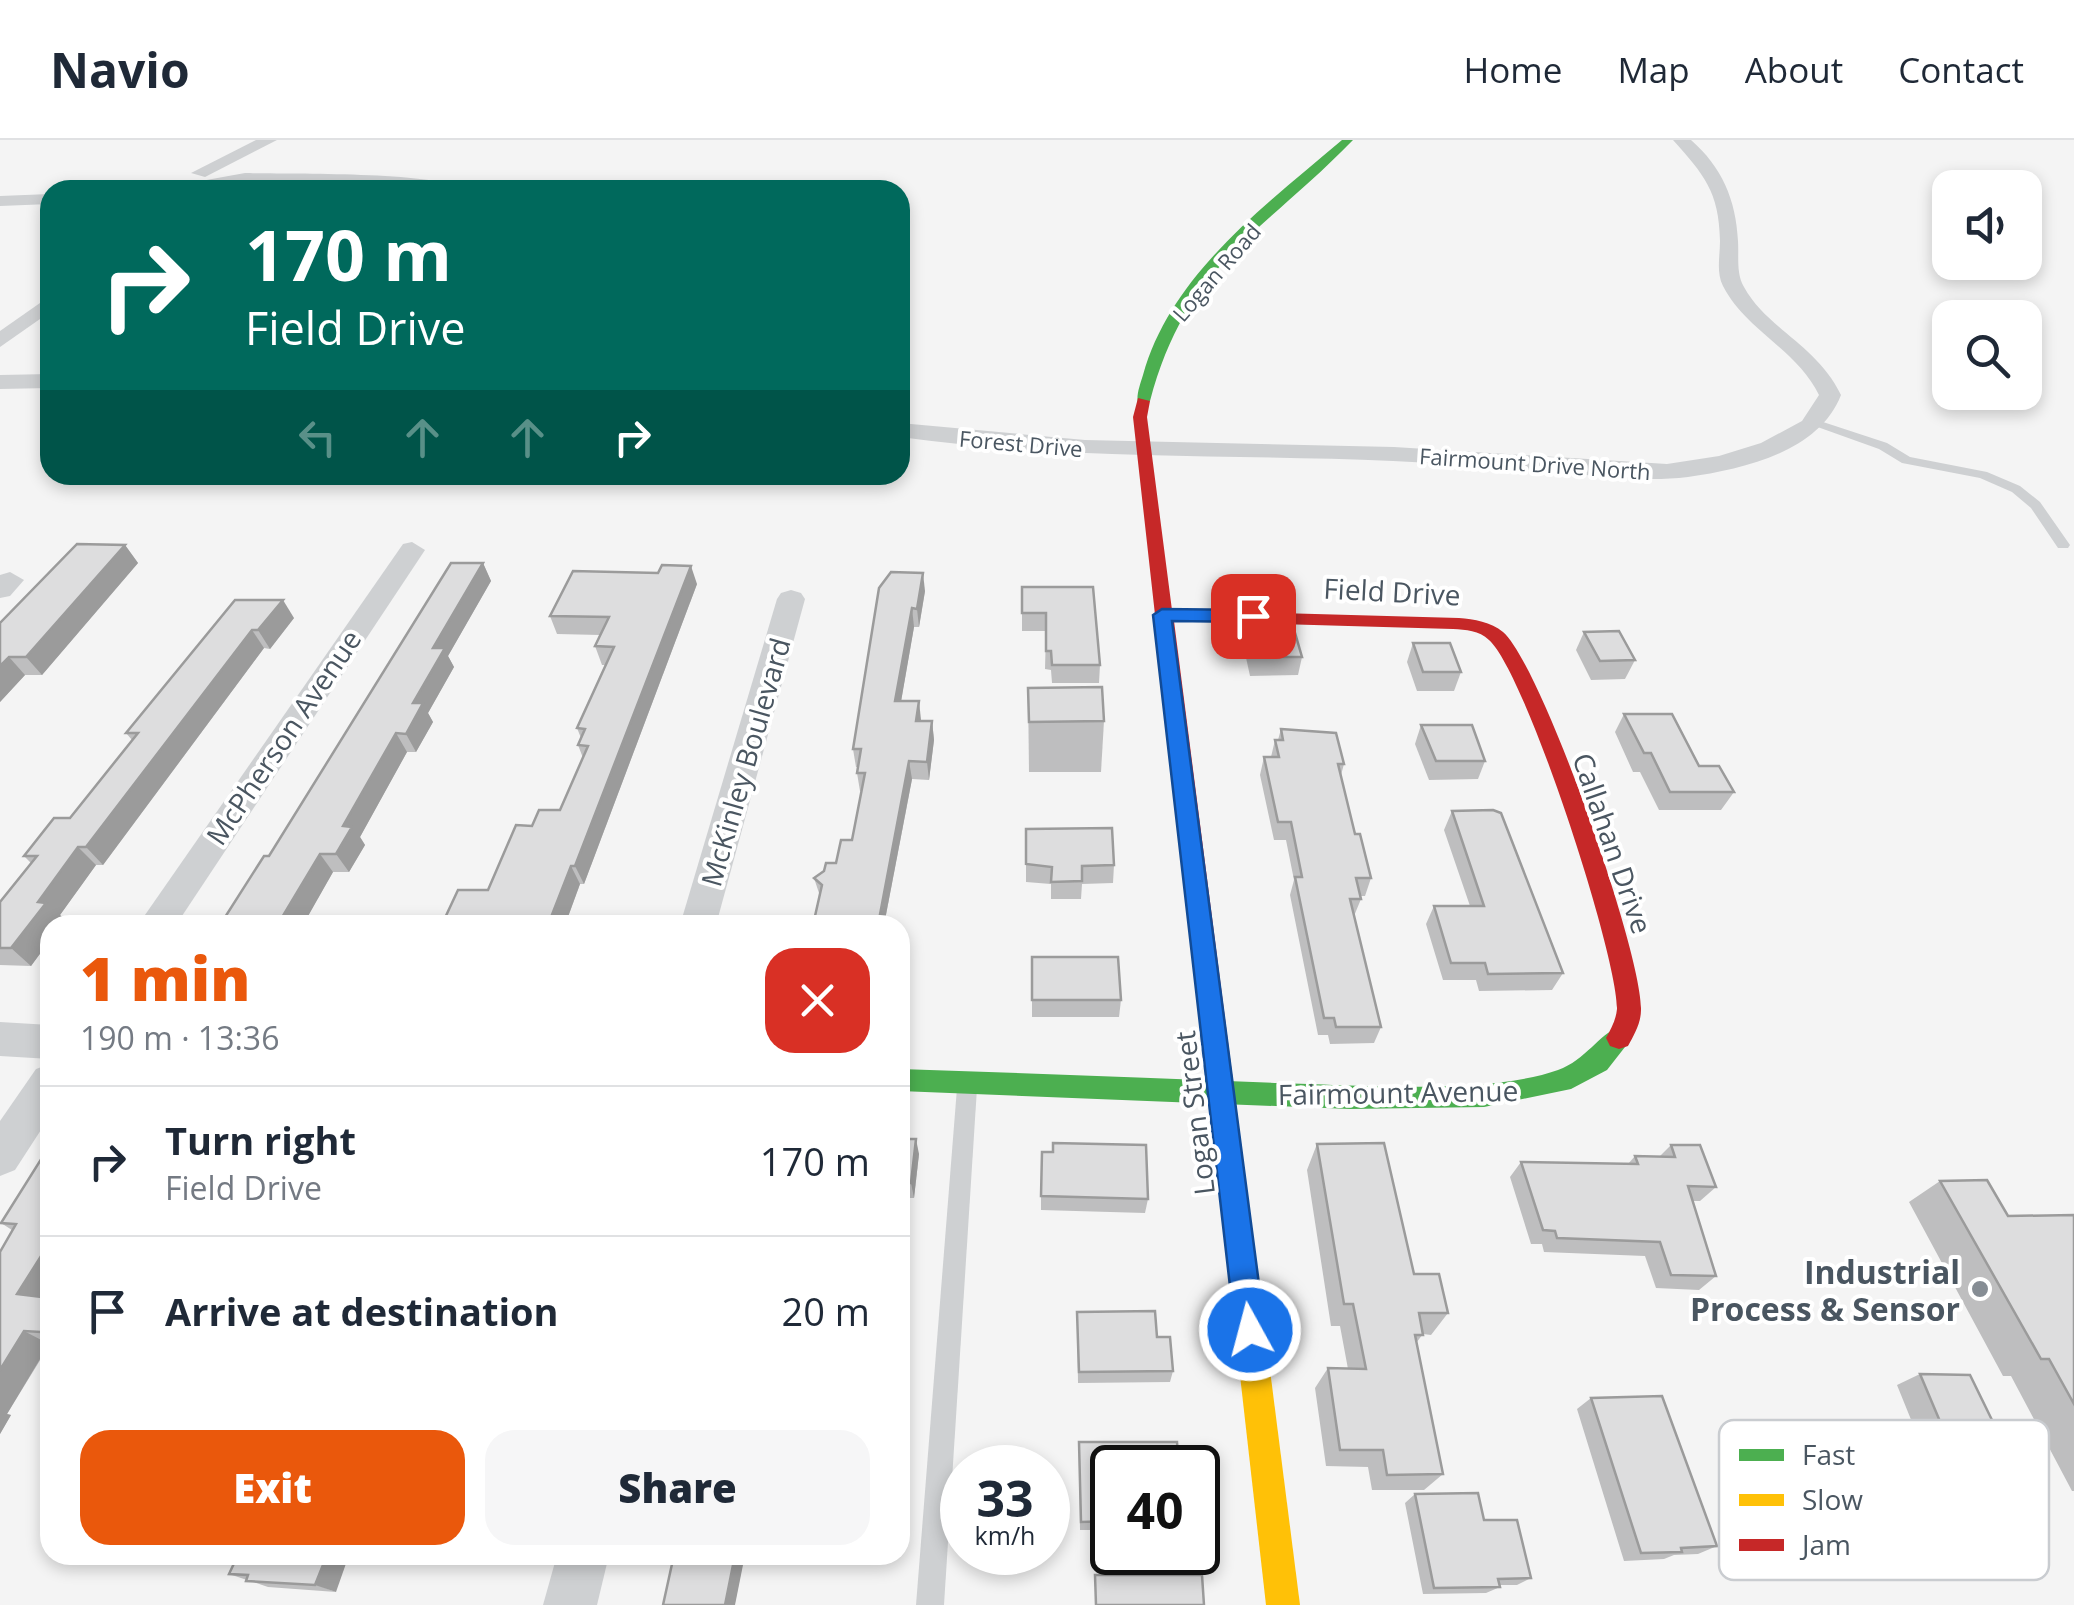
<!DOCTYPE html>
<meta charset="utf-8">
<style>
:root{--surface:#fff;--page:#f6f6f7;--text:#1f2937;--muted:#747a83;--line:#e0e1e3;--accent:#ea580c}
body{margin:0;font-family:"Open Sans",sans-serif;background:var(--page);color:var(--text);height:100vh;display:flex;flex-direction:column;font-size:38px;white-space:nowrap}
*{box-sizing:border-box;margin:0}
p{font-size:32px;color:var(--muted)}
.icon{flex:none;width:55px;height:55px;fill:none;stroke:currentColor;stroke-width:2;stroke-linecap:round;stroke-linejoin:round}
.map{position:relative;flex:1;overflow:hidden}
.sheet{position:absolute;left:40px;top:775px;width:870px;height:650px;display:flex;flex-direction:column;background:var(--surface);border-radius:30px;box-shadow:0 5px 15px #0003}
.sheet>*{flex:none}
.hud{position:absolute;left:40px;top:40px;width:870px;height:305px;border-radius:30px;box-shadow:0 5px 15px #0003;background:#00695c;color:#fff;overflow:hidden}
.buttons{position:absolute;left:1932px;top:30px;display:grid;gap:20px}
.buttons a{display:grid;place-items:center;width:110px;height:110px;border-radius:20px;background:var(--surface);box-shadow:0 5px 15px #0003;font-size:50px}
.speed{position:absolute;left:940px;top:1305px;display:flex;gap:20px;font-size:50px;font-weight:700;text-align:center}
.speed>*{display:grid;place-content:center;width:130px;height:130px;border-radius:50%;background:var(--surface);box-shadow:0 5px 15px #0003;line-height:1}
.speed small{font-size:25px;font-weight:400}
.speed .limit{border:5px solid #111;border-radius:15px;background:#fff;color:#111}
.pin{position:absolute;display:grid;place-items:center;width:85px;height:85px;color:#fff;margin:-42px;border-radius:20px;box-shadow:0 5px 15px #0006}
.me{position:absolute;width:110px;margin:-55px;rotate:353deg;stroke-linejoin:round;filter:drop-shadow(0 0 8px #0008)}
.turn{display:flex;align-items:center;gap:35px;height:210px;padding:0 40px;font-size:45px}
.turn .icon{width:130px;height:130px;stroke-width:2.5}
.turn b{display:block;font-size:70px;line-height:85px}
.lanes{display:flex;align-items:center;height:95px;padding:0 40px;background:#0003;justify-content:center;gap:50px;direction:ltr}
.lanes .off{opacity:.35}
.round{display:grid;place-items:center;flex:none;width:105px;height:105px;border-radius:30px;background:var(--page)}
.headline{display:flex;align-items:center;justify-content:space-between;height:170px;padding:0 40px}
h1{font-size:60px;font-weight:800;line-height:75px;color:var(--accent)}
.button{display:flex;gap:20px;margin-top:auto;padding:20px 40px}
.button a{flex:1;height:115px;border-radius:30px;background:var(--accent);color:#fff;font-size:40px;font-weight:800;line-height:115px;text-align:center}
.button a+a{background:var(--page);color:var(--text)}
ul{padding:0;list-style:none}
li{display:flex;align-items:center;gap:30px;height:150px;padding:0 40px;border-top:2px solid var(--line)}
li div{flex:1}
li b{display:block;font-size:38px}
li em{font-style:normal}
header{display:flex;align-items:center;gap:60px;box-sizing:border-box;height:140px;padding:0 50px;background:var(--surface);border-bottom:2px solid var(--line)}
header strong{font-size:48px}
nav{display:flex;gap:55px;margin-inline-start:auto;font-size:35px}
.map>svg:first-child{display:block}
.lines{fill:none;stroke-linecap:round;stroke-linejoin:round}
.lane{fill:#ced0d2;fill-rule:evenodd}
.street{fill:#ced0d2;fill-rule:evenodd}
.fast{fill:#4caf50;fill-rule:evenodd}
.slow{fill:#ffc107;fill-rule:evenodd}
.jam{fill:#c62828;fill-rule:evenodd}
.wall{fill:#bebebf}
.shaded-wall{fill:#9b9b9b}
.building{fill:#ddddde;stroke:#9b9b9b;stroke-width:2.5}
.route{fill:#1a73e8;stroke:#114b97;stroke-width:2.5}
.poi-dot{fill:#868d94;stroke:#fff;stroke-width:4}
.labels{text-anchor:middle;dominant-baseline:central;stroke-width:8;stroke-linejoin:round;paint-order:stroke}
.far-street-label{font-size:22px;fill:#4a5661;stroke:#fff}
.street-label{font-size:28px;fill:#4a5661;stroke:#fff}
.near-poi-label{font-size:32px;font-weight:bold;fill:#4a5661;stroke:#fff;text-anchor:end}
.key{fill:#fff;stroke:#c9ccd0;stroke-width:2.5}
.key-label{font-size:28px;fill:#4a5661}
</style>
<header>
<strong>Navio</strong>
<nav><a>Home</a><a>Map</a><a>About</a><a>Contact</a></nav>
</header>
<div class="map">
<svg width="2074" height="1465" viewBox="0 0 2074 1465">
<rect width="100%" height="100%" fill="#f4f4f4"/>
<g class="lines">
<g class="lane">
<polygon points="1812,281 1820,281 1887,303 1910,317 1987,332 2020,346 2040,362 2070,405 2068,408 2058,408 2031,368 2012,352 1980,338 1902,323 1879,309 1812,285"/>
<polygon points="967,939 974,942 977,948 944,1465 916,1465 957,948 960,942"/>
</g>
<g class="street">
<polygon points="256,0 277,0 205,37 191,33"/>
<path d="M1673,0H1691C1722,27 1736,60 1738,101C1739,117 1736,133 1744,147C1767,189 1817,205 1841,255C1819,312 1743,329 1688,337C1648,342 1607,337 1567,333C1509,328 1451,324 1393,321C1228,314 1064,320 900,297V283L1085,300L1394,307L1667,324L1719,316L1761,303L1802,281L1819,255C1797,209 1746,191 1723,146C1716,132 1720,116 1720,101C1719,51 1704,35 1673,0Z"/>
<path d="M245,33C285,34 439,31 465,50L245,43L207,50H170L179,45Z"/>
<polygon points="50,54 50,64 0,66 0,56"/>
<polygon points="50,156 50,172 0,207 0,191"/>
<polygon points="50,234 50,248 0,249 0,235"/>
<polygon points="412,402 425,410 176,785 138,785 403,404"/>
<polygon points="10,432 24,440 10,456 0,458 0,435"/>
<polygon points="791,450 801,453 805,459 716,785 680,785 777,459 781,453"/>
<polygon points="0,882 50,885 50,919 0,916"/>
<polygon points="50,924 50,976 15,1030 0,1036 0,981 36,929"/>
<polygon points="557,1415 609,1415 597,1465 543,1465"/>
</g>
<g class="fast">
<path d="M1342,0H1353C1263,93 1186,124 1150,261L1138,264C1136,255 1140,245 1143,235C1171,134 1266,65 1342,0Z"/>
<path d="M1619,887L1628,890L1632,898L1607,930L1571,949L1484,967L1350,969L900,951V929C1026,933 1153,938 1279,943C1355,945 1488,955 1558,930C1586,920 1599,894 1619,887Z"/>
</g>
<polygon class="slow" points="1233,1037 1243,1041 1247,1050 1300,1465 1266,1465 1219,1050 1223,1041"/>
<path class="jam" d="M1138,258L1150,261L1147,277L1172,470L1459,478C1474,479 1491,482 1503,492C1542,526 1643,815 1641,870C1641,883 1634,895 1628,906L1619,909L1610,906L1606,898C1611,889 1616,880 1617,869C1618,816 1526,533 1489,500C1479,490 1466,490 1453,489L1174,481L1247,1050L1243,1059L1233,1063L1223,1059L1219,1050L1133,277Z"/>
</g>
<g class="wall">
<polygon points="125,405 138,423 42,535 25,535 0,562 0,483"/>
<polygon points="483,423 491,441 448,516 454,527 428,573 433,582 416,612 407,612 360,697 365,705 349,732 333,732 306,779 316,780 320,785 220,785"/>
<polygon points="697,444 584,744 580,744 565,785 448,785 444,780 488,750 532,686 560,670 583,618 578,605 581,598 577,588 605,525 602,525 595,506 600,495 557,494 550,476"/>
<polygon points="1022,447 1100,525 1099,543 1052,543 1051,530 1045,529 1046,491 1022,491"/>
<polygon points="879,448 925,451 919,487 914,487 901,561 920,581 932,581 934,600 929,640 912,639 884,785 820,756 814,738 836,723 852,700 862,651 860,651 857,633 858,627 856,627 853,609"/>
<polygon points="235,460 294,478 270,509 264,508 103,725 96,725 60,775 65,780 31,826 0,825 0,762 31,723 24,716 70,678 132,600 126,593"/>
<polygon points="1247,486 1302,517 1298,535 1250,536 1243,504"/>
<polygon points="1584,492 1635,520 1625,539 1591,540 1576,510"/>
<polygon points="1413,503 1461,532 1454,551 1417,551 1407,522"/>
<polygon points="1028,548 1104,581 1101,632 1029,632"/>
<polygon points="1624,574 1734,652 1721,670 1659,670 1640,632 1633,632 1615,592"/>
<polygon points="1421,585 1485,621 1478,639 1429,640 1415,604"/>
<polygon points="1281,589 1344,624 1341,635 1355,694 1371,738 1365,756 1361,756 1361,759 1354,776 1381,887 1374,903 1330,904 1328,895 1318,895 1290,755 1294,740 1286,700 1274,700 1260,635 1264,617 1271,617 1275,600 1278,600"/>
<polygon points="1452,671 1563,833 1552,850 1479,851 1476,840 1443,840 1426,784 1434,766 1470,766 1444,690"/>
<polygon points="1026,689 1114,725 1113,743 1082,744 1081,759 1051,759 1051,744 1026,742"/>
<polygon points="1032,817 1121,860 1119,877 1032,877"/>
<polygon points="900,999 919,1014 914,1058 900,1058"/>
<polygon points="1317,1004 1414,1134 1448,1173 1431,1195 1423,1194 1416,1203 1443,1334 1424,1350 1372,1350 1368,1327 1326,1326 1315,1248 1328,1228 1348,1229 1340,1186 1331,1186 1307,1030"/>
<polygon points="50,1005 50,1155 48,1158 50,1158 50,1204 7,1274 11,1275 0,1294 0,1112 12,1090 1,1083"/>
<polygon points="1671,1005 1716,1047 1700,1061 1692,1061 1716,1136 1699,1150 1656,1148 1645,1116 1544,1112 1542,1104 1531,1104 1510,1037 1521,1022 1628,1024 1635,1016 1660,1016"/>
<polygon points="1940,1041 2008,1076 2074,1075 2074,1351 2072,1351 2011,1236 2003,1236 1909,1062"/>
<polygon points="1041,1056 1148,1059 1145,1073 1041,1070"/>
<polygon points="1077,1172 1157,1197 1173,1231 1170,1242 1078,1243"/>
<polygon points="1920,1234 2032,1362 2027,1363 2034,1377 2007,1386 1962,1384 1956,1371 1948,1371 1897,1245"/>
<polygon points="1591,1258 1717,1406 1698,1414 1674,1415 1664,1419 1624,1421 1577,1269"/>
<polygon points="1079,1302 1112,1328 1112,1390 1080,1390"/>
<polygon points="1415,1354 1484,1380 1531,1438 1517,1445 1499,1445 1500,1447 1486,1453 1423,1454 1405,1363"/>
<polygon points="238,1415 336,1452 268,1447 229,1434"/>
</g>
<g class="shaded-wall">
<polygon points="125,405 138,423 42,535 26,517"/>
<polygon points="483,423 491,441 448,516 454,527 428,573 433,582 416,612 406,594 413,563 433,508"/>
<polygon points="691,426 697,444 584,744 575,726"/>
<polygon points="923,433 925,451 919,487 917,469"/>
<polygon points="283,460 294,478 270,509 258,490"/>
<polygon points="912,468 914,487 898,579 895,561"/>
<polygon points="252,490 264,508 103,725 86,707"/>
<polygon points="9,517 25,535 0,562 0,526"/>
<polygon points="919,561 921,580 918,599 916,581"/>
<polygon points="932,581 934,600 929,640 927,622"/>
<polygon points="396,593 407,612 360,697 365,705 349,732 336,714 343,686"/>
<polygon points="909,621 912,639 884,785 878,785"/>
<polygon points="78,707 96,725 60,775 65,780 61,785 50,785 50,800 31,826 11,808 38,762"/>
<polygon points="320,714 333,732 303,785 281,779"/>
<polygon points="571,726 580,744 565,785 548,785"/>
<polygon points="916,999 919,1014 914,1058 911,1043"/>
<polygon points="50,1102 50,1155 42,1167 17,1154"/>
<polygon points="50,1178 50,1197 41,1192"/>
<polygon points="24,1191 49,1204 7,1274 11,1275 0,1294 0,1230"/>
<polygon points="327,1415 349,1415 336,1452 315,1445"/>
<polygon points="735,1415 745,1415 735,1465 725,1465"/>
</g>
<g class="building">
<polygon points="77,404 125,405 26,517 9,517 0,526 0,483"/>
<polygon points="451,423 483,423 433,508 445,508 413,563 423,563 406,594 396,593 343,686 352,687 336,714 320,714 281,779 316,780 313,785 220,785 264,716 269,716"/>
<polygon points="662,425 691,426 575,726 571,726 548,785 496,785 497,781 444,780 458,750 488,750 516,685 532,686 539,670 560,670 588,606 578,605 585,589 577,588 614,507 595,506 609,477 550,476 573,431 658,433"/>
<polygon points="891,432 923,433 917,469 912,468 895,561 919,561 916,581 932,581 927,622 909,621 878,785 880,785 813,785 822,745 814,738 824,731 826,723 836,723 841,700 852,700 865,633 857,633 861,609 853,609 879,448"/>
<polygon points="1022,447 1093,447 1100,525 1052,525 1051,511 1046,511 1046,473 1022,473"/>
<polygon points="235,460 283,460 258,490 252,490 86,707 78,707 38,762 46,763 11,808 0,808 0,762 37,716 24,716 54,678 70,678 138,593 126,593"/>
<polygon points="1247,486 1293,486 1302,517 1254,517"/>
<polygon points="1619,491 1635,520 1600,521 1584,492"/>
<polygon points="1413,503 1450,503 1461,532 1423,532"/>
<polygon points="1102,547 1104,581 1029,582 1028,548"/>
<polygon points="1624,574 1672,574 1699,626 1719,626 1734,652 1670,652 1651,613 1644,613"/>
<polygon points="1421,585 1472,585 1485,621 1436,621"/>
<polygon points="1281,589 1336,593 1344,624 1338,624 1355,694 1360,694 1371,738 1356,738 1361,759 1350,759 1381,887 1336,887 1334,878 1324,878 1295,737 1302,737 1291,682 1278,682 1264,617 1279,617 1275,600 1283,600"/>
<polygon points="1493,670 1501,673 1563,833 1488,834 1485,823 1451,823 1434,766 1484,766 1452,671"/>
<polygon points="1112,688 1114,725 1082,726 1082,741 1051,742 1052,727 1026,724 1026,689"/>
<polygon points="1032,817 1118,817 1121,860 1032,860"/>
<polygon points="900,999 916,999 911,1043 900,1043"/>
<polygon points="1053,1003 1146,1005 1148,1059 1041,1056 1042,1012 1053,1012"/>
<polygon points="1384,1003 1414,1134 1439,1134 1448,1173 1419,1173 1423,1195 1415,1195 1443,1334 1387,1335 1383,1310 1340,1310 1328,1228 1366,1229 1353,1164 1344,1164 1317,1004"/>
<polygon points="50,1005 50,1102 17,1154 50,1158 50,1178 41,1192 24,1191 0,1230 0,1112 16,1084 1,1083"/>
<polygon points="1671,1005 1700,1005 1716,1047 1688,1046 1716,1136 1671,1135 1660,1102 1557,1098 1555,1091 1543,1090 1521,1022 1638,1024 1635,1016 1675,1017"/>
<polygon points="1987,1040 2008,1076 2074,1075 2074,1264 2049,1219 2041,1219 1940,1041"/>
<polygon points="1155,1171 1157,1197 1170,1197 1173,1231 1079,1232 1077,1172"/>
<polygon points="1920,1234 1970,1235 2032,1362 2026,1361 2034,1377 1988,1376 1982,1362 1974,1362"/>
<polygon points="1662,1256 1717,1406 1681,1408 1682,1412 1641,1413 1591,1258"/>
<polygon points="1079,1302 1177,1302 1178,1316 1193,1316 1194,1328 1112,1328 1112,1381 1081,1382"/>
<polygon points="1478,1353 1484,1380 1517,1380 1531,1438 1498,1439 1500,1447 1434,1448 1415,1354"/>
<polygon points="238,1415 327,1415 315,1445 246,1441 248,1435 229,1434"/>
<polygon points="674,1415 735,1415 725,1465 663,1465"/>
<polygon points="1095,1435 1202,1435 1204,1465 1096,1465"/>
</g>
<polygon class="route" points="1162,469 1253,470 1262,476 1253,482 1172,481 1265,1190 1261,1200 1250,1205 1239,1200 1235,1190 1153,475"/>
<circle class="poi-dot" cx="1980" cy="1149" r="10"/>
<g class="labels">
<g class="far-street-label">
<text transform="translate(1216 132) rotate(-49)">Logan Road</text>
<text transform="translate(1021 303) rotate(5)">Forest Drive</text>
<text transform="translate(1535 323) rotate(4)">Fairmount Drive North</text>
</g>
<g class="street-label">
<text transform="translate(1392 451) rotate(3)">Field Drive</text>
<text transform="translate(283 597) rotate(-56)">McPherson Avenue</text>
<text transform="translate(745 622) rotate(-74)">McKinley Boulevard</text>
<text transform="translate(1613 703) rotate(71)">Callahan Drive</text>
<text transform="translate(1398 952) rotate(-1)">Fairmount Avenue</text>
<text transform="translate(1194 973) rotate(-97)">Logan Street</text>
</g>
<g class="near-poi-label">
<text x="1960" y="1131">Industrial<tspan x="1960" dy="37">Process &amp; Sensor</tspan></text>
</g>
</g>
<rect x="1719" y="1280" width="330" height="160" rx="15" class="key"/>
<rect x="1739" y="1309" width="45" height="12" fill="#4caf50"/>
<rect x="1739" y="1354" width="45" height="12" fill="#ffc107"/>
<rect x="1739" y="1399" width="45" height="12" fill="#c62828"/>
<g class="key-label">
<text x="1802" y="1325">Fast</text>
<text x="1802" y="1370">Slow</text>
<text x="1802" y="1415">Jam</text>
</g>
</svg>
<div class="buttons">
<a><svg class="icon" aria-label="sound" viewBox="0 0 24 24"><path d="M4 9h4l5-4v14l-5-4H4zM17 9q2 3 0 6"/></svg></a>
<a><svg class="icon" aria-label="search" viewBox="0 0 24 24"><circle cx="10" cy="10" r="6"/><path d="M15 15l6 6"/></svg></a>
</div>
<div class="speed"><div>33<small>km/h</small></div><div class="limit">40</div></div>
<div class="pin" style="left:1253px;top:476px;background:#d93025"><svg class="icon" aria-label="arrive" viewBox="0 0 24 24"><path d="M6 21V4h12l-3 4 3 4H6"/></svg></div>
<svg class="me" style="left:1250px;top:1190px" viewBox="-20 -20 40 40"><circle r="17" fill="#1a73e8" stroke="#fff" stroke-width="3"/><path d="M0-11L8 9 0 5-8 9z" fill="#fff"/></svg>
<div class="hud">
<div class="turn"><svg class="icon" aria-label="right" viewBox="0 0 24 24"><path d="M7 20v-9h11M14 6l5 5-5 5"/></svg><div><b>170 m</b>Field Drive</div></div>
<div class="lanes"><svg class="icon off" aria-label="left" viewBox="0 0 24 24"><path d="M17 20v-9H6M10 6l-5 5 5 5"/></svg><svg class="icon off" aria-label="ahead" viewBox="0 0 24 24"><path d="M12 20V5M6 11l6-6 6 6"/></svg><svg class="icon off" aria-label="ahead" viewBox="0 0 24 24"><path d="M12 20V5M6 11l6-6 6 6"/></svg><svg class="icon" aria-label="right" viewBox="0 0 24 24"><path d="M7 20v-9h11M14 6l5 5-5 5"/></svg></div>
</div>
<section class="sheet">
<div class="headline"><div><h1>1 min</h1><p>190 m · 13:36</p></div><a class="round" style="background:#d93025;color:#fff"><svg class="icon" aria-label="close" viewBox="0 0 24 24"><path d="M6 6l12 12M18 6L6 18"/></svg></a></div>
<ul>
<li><svg class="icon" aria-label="right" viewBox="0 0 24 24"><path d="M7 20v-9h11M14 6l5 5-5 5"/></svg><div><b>Turn right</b><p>Field Drive</p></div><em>170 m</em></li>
<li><svg class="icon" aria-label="arrive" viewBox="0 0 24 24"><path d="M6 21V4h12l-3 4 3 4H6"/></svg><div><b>Arrive at destination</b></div><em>20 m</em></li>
</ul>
<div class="button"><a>Exit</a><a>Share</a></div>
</section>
</div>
